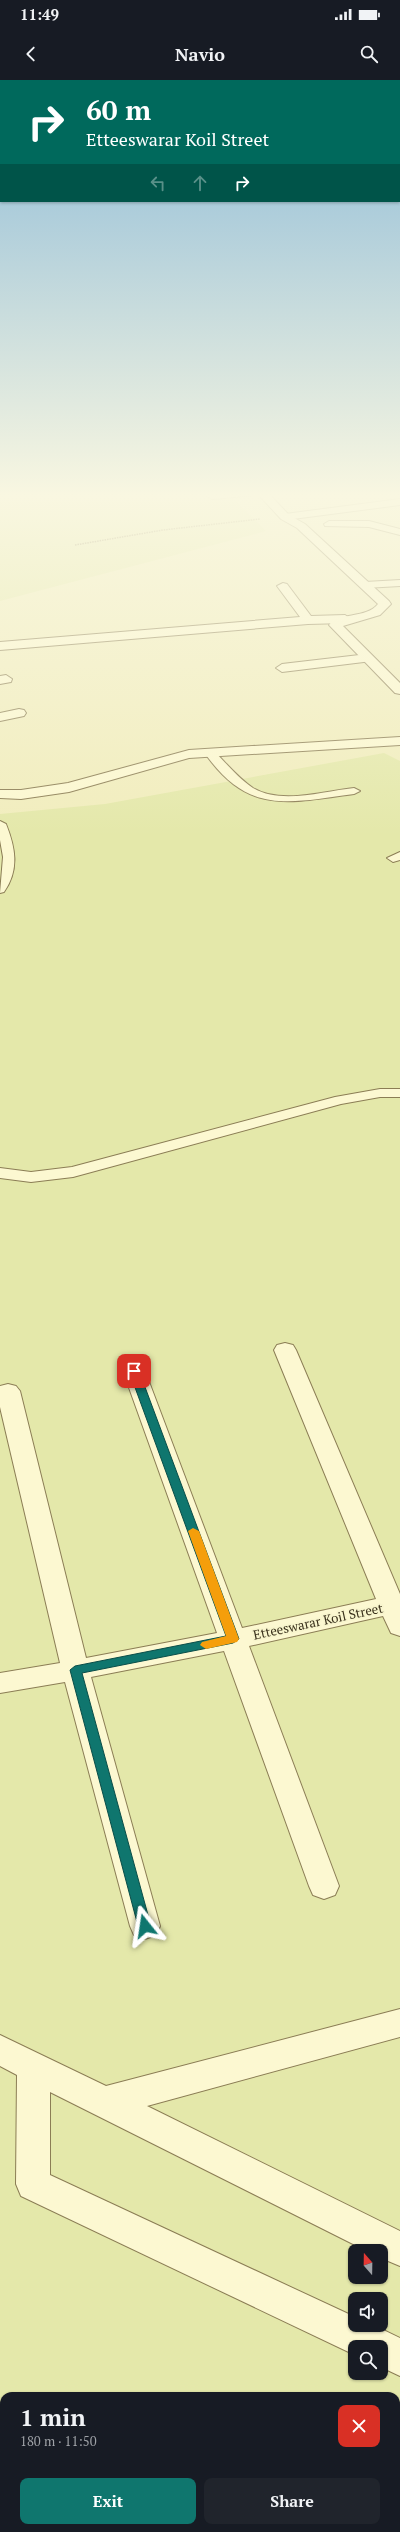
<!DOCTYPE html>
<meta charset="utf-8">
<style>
:root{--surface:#171b24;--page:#20242c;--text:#f1f3f6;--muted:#9ea1a6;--accent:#0f766e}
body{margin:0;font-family:"PT Serif",serif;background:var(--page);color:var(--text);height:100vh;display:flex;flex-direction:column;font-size:15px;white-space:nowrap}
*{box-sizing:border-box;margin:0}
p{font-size:13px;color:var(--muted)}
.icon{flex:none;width:22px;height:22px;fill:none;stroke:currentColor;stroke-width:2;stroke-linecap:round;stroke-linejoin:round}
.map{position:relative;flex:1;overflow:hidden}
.panel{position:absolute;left:0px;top:2312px;width:400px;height:140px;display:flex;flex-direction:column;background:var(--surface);border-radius:12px 12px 0 0;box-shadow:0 1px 3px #0004}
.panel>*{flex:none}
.guide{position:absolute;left:0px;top:0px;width:400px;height:122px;box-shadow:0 1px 3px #0004;background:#00695c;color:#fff;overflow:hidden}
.needle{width:26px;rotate:340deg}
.controls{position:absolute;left:348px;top:2164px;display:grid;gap:8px}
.controls a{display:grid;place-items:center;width:40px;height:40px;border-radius:8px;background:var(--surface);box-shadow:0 1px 3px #0004;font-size:20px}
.pin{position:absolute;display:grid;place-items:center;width:34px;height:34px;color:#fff;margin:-17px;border-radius:8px;box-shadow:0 2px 6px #0006}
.me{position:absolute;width:44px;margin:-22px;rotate:345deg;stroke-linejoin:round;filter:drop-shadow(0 0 3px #0008)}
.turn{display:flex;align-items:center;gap:14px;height:84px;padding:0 20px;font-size:18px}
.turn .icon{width:52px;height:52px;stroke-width:2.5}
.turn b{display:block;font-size:28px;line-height:34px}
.lanes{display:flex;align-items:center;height:38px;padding:0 20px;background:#0003;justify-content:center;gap:20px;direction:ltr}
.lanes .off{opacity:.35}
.round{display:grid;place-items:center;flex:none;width:42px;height:42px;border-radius:8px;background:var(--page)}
.overview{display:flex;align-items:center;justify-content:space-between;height:68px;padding:0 20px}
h1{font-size:24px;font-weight:700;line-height:30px}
.primary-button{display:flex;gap:8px;margin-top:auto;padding:8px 20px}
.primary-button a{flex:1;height:46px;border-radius:8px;background:var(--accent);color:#fff;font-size:16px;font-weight:700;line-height:46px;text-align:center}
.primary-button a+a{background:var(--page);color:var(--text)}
.status{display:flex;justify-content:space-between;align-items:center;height:28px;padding:0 20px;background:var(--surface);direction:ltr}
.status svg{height:11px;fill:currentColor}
header{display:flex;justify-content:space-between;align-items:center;height:52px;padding:0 20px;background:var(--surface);font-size:18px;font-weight:700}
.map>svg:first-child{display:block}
.farmland{fill:#e4e8aa;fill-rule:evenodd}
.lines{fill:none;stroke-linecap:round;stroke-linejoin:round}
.service-casing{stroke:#8b7d55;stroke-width:2}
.minor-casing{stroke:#8b7d55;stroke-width:2}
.tertiary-casing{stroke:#8b7d55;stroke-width:2}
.path{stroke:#8b7d55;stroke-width:1.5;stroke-dasharray:1.5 1;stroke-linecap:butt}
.service{fill:#fcf8d1;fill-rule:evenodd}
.minor{fill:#fcf8d1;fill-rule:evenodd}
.tertiary{fill:#fcf8d1;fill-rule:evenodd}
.route{fill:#0f766e;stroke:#0a4d48}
.slow{fill:#f59e0b}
.labels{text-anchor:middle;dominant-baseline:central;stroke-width:3.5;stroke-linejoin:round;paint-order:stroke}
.near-street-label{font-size:13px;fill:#39301b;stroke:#f8f5cd}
</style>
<div class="status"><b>11:49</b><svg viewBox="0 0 49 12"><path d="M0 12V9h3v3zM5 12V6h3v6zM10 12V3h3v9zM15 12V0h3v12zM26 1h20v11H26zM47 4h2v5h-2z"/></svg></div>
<header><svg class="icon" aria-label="back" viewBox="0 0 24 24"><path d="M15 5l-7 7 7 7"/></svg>Navio<svg class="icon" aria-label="search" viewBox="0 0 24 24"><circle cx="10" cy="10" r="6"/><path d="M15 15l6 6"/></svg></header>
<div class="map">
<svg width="400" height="2452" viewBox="0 0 400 2452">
<rect width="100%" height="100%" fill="#f1edbd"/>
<g class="farmland">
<polygon points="0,412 227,412 266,451 0,521"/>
<path d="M384,673L400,681V2452H0V734L105,724ZM355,2171H381V2197H355ZM355,2219H381V2245H355ZM355,2267H381V2293H355ZM4,2316H396V2448H4Z"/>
</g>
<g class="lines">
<g class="service-casing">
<g id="service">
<path d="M209,669L213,670C226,683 238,698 253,708C281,725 324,711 354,708L360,711L354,714C287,723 248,735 204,672Z"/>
<path d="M0,741L6,744C15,767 20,789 4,812L0,813L3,777L0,760Z"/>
<polygon points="400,772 400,780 393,782 387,778"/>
<polygon points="380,1009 400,1009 400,1017 380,1017 341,1024 73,1097 31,1102 0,1098 0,1088 31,1092 72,1087 335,1017"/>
</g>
</g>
<g class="minor-casing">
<g id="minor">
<polygon points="223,412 261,412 256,415 212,419 207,416"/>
<polygon points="400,419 400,425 285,440 280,437 285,434"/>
<polygon points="329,441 369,441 400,449 400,455 369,447 325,446 324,444"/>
<polygon points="400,500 400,506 365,508 359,505 365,502"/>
<polygon points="283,503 287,504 311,536 345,535 351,539 345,543 308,544 0,570 0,562 300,537 277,506"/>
<polygon points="368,574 374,578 372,581 282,592 276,588 282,584"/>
<polygon points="6,595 12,599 11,602 0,604 0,596"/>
<polygon points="19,629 24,630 26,633 24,636 0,641 0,633"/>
<polygon points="285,1263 293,1265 296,1270 400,1514 400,1556 391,1553 383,1536 249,1566 339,1806 335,1815 324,1819 313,1815 309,1806 224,1571 91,1597 160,1846 156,1855 145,1859 134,1855 130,1846 65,1602 0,1613 0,1593 60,1583 0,1327 0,1306 8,1304 16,1306 20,1311 86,1578 217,1553 123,1291 126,1286 134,1284 142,1286 145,1291 242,1548 376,1519 274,1270 277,1265"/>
<polygon points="400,1929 400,1957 147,2026 400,2151 400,2186 381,2178 381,2171 367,2171 50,2012 50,2095 355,2237 355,2245 373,2245 400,2258 400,2296 381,2287 381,2267 355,2267 355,2275 21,2116 16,2104 17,1995 0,1986 0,1955 106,2006"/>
<polygon points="0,2412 4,2414 4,2448 52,2448 54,2452 0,2452"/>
</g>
</g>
<g class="tertiary-casing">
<g id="tertiary">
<path d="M256,412H267L289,435L305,444L389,521L391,524L380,535L343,546L400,603V614L395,613L329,545C338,532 366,539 378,524L297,448L281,439Z"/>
<polygon points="400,657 400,665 189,678 69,712 21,719 0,718 0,710 21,710 68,703 189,670"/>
</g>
</g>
<polyline class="path" points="75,465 163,450 260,439"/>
<use href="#service" class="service"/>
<use href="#minor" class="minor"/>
<use href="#tertiary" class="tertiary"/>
</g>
<linearGradient id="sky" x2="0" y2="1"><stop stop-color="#8bbad8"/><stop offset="0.55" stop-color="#f9f7e1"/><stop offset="1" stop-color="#f9f7e1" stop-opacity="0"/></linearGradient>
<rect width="400" height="755" fill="url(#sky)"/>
<polygon class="route" points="131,1288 139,1291 239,1559 233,1563 82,1593 151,1846 145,1851 138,1846 70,1590 75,1586 226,1556 129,1291"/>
<polygon class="slow" points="193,1448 199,1451 239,1559 237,1562 206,1569 200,1565 202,1562 226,1556 188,1451"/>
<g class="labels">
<g class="near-street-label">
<text transform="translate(318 1541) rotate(-12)">Etteeswarar Koil Street</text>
</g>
</g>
</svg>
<div class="controls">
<a><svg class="needle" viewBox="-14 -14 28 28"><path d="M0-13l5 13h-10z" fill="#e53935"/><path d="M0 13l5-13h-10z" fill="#9ea1a6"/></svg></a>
<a><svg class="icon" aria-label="sound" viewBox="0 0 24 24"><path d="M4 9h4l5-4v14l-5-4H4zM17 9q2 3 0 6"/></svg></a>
<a><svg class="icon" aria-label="search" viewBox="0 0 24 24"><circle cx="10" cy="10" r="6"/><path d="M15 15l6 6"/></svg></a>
</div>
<div class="pin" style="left:134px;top:1291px;background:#d93025"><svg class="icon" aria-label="arrive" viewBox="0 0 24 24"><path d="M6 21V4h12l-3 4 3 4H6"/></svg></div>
<svg class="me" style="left:145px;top:1846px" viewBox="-20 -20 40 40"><path d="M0-17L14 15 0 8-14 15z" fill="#0f766e" stroke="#fff" stroke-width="4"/></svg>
<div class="guide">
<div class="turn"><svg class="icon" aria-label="right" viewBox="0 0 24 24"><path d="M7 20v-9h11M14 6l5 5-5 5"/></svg><div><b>60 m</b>Etteeswarar Koil Street</div></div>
<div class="lanes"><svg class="icon off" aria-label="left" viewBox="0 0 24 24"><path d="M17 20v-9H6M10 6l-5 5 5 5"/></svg><svg class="icon off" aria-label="ahead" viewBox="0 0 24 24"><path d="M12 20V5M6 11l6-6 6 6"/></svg><svg class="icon" aria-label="right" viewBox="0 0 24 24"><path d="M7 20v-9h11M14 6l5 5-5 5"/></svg></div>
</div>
<section class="panel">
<div class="overview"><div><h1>1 min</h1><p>180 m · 11:50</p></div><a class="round" style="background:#d93025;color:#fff"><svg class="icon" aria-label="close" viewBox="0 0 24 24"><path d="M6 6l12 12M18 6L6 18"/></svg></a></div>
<div class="primary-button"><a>Exit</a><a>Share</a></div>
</section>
</div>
